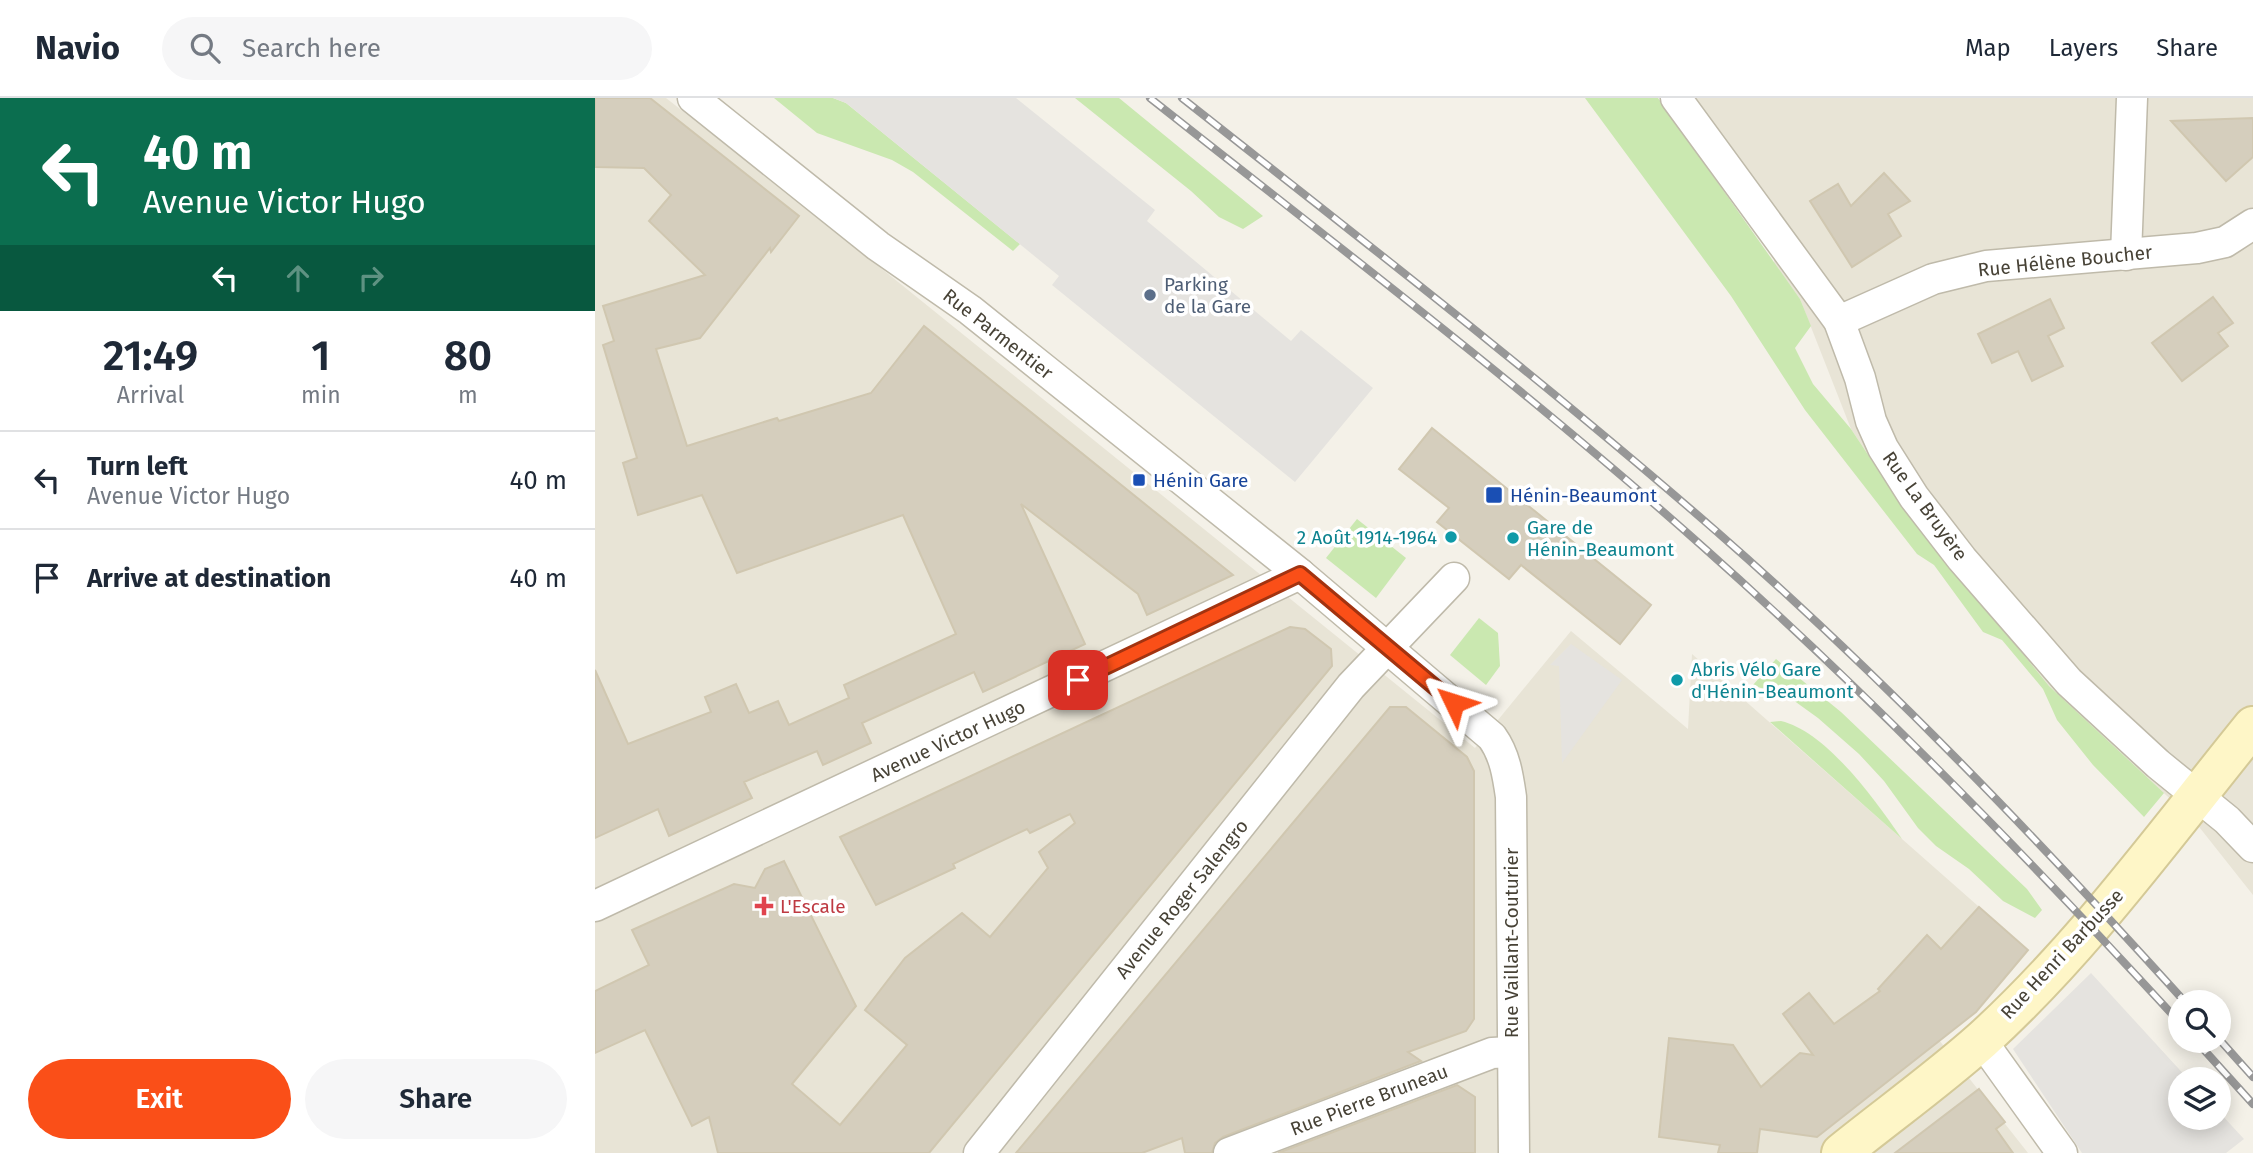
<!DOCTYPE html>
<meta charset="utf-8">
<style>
:root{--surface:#fff;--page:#f6f6f7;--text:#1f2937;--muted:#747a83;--line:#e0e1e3;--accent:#fa4f18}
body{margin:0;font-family:"Fira Sans",sans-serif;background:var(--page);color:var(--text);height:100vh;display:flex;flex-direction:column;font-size:26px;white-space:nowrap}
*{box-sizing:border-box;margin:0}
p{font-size:23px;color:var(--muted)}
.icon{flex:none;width:38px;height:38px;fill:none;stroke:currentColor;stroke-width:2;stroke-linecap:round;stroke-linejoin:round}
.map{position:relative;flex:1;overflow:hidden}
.drawer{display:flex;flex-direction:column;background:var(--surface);width:595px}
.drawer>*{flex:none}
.top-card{background:#0b6e4f;color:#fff;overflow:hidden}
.buttons{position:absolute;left:1573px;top:892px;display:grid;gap:14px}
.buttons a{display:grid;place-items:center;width:63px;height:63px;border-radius:50%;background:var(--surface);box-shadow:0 4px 18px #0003;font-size:35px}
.pin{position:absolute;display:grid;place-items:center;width:60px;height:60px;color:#fff;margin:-30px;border-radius:14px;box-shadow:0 4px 10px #0006}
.me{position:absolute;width:77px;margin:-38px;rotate:311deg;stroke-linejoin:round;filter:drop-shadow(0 0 5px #0008)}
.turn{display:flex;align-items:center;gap:24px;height:147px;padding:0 28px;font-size:32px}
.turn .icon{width:91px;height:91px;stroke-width:2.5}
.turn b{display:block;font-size:49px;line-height:60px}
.lanes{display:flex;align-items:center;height:66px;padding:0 28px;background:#0003;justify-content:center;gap:35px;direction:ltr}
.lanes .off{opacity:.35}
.eta{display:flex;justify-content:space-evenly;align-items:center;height:119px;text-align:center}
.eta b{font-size:42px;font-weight:600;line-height:49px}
.cta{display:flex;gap:14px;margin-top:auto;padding:14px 28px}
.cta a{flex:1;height:80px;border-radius:42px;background:var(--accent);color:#fff;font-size:28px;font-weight:600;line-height:80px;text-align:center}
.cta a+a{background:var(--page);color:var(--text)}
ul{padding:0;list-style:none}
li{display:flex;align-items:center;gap:21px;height:98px;padding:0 28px;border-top:2px solid var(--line)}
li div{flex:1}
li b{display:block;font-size:26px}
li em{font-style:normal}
header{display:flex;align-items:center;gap:42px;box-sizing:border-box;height:98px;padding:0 35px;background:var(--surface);border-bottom:2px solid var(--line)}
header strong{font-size:33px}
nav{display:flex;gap:38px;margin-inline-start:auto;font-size:24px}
.search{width:490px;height:63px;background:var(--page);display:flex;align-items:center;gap:18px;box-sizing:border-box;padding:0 24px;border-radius:38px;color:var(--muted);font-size:26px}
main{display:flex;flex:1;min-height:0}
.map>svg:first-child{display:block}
.residential{fill:#e8e4d6}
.green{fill:#cae8b0}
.parking{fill:#e5e3df}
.building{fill:#d5cebd;stroke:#d0c7b0;stroke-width:2}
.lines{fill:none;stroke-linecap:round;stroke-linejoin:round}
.street-casing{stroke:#bfbaaa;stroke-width:33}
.secondary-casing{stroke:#d4c997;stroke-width:42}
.street{stroke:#fff;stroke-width:30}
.secondary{stroke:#fef6c7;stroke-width:38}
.rail-casing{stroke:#979797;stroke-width:8}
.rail{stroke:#fff;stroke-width:5;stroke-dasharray:16;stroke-linecap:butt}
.route-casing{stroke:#a23310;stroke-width:18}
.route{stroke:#fa4f18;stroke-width:12}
.service-dot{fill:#5c6f8a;stroke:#fff;stroke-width:2.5}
.transit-dot{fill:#1a4fb4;stroke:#fff;stroke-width:2.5}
.culture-dot{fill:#0f9aa8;stroke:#fff;stroke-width:2.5}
.health-dot{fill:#e0444e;stroke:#fff;stroke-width:2.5}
.labels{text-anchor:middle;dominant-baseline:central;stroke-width:7;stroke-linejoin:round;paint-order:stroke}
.street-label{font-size:19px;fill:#474236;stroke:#fff}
.service-label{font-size:19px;fill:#4e5e75;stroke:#fff;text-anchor:start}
.transit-label{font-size:19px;fill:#164399;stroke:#fff;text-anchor:start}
.culture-label{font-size:19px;fill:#0d838f;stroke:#fff;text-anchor:start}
.health-label{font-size:19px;fill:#be3a42;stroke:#fff;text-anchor:start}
</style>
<header>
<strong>Navio</strong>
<div class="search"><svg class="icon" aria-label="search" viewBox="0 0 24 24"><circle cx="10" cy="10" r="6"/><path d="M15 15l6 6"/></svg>Search here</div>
<nav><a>Map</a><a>Layers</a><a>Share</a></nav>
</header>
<main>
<section class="drawer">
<div class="top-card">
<div class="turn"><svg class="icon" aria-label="left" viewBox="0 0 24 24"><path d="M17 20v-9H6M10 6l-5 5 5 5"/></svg><div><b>40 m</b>Avenue Victor Hugo</div></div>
<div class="lanes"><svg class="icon" aria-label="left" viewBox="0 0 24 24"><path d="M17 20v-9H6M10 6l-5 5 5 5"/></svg><svg class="icon off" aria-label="ahead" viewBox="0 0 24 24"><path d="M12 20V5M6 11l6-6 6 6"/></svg><svg class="icon off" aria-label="right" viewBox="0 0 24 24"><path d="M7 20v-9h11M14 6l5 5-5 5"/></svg></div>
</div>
<div class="eta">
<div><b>21:49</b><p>Arrival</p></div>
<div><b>1</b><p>min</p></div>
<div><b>80</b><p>m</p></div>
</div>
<ul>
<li><svg class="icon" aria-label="left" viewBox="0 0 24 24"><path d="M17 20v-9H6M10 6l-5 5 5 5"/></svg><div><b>Turn left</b><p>Avenue Victor Hugo</p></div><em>40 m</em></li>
<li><svg class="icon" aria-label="arrive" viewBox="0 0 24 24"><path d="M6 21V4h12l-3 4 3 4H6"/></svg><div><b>Arrive at destination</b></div><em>40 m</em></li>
</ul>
<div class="cta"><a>Exit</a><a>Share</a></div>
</section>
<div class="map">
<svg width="1658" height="1055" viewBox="0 0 1658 1055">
<rect width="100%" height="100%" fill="#f4f1e8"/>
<g class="residential">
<polygon points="0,0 71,0 209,108 880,650 976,533 1093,631 1097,556 1433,852 1344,942 1433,1055 0,1055"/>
<polygon points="1081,0 1658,0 1658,797 1601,725 1454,588 1303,402 1256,331 1205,201 1179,165 1181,137"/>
</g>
<g class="green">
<polygon points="179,0 238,0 251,5 425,146 418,153 318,74 297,62 222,35"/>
<polygon points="480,0 524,0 668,118 648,131 624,119 596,93"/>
<polygon points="990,0 1063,0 1205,201 1216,228 1200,250 1218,286 1256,331 1303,402 1454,588 1569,695 1549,719 1498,667 1462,622 1448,591 1407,542 1388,534 1339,467 1322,456 1210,312 1136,198"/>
<polygon points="762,421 811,460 781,500 731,460"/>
<polygon points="884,520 903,535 905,568 891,587 855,557"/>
<polygon points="1181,561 1246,614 1432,791 1447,812 1440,820 1408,803 1374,771 1341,748 1323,730 1289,683 1264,656 1223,620 1198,602 1158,587"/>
<path d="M1186,623C1232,634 1281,703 1307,741L1175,624Z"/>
</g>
<g class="parking">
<polygon points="238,0 421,0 560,112 552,123 696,243 706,232 778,290 700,384 457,187 464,178 251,5"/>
<polygon points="976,546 1027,582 967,665 964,568 955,567"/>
<polygon points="1496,875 1594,982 1586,982 1586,1020 1624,1020 1624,1014 1649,1041 1631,1055 1487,1055 1418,951"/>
</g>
<g class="building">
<polygon points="0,0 55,0 204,118 176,154 175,150 105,240 61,251 92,348 182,320 184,323 276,295 329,228 638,477 552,517 543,496 426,406 490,546 388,594 379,574 267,625 276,645 228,667 222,653 149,684 157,700 74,738 63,711 0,740 0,572 33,646 116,614 110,599 141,586 154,615 183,603 194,627 254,600 249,587 361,536 308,417 142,475 107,397 43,417 28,365 42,360 8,247 19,243 8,208 110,177 54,123 76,97 49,70 0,69"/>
<polygon points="1658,20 1658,59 1631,83 1576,23"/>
<polygon points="1289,75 1315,103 1293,116 1306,138 1257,169 1215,103 1243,86 1256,108"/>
<polygon points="1618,199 1638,225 1623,235 1633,248 1587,283 1557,245"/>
<polygon points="1455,201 1469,230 1453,238 1468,268 1437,283 1423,253 1397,265 1383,236"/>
<polygon points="837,330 1056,507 1025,546 926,467 914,481 842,424 854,410 804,371"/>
<polygon points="695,529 710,531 736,551 737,568 334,1055 123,1055 114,1019 97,1028 50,932 0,955 0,893 54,867 37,832 139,786 160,790 170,771 189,763 261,908 197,986 245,1027 312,947 270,912 310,860 367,815 395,839 453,770 444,754 480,725 475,716 435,735 432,731 358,766 360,770 281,807 245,739"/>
<polygon points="795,609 811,609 872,659 879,673 879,921 871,933 813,954 826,963 628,1039 620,1045 617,1055 590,1055 587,1040 547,1055 421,1055"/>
<polygon points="1384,809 1433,852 1381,914 1222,1039 1165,1031 1162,1055 1123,1055 1125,1047 1064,1039 1074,940 1138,947 1166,989 1205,955 1218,957 1188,916 1214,895 1239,926 1285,893 1283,891 1332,837 1346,851"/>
<polygon points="862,987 880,999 880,1055 683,1055"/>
<polygon points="1384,991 1410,1024 1401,1031 1418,1055 1300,1055"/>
</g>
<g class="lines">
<g class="street-casing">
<g id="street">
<path d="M98,0L283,148L375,212L705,476L897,639C910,657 913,678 916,699L919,1055"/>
<polyline points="1081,0 1244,223 1265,280 1276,323 1288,350 1319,399 1367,461 1474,584 1563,666 1632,722 1658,749"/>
<polyline points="1531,157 1537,0"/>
<polyline points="1244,223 1338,181 1391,168 1602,150 1630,144 1658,126"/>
<polyline points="0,808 705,476"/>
<polyline points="1386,942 1467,1055"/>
<polyline points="384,1055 756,588 859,480"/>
<polyline points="634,1055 897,955 916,954"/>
</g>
</g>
<g class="secondary-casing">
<path id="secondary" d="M1246,1055C1293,1017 1342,982 1387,942C1489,849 1571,735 1658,628"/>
</g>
<use href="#street" class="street"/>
<use href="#secondary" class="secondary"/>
<g class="rail-casing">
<g id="rail">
<path d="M555,0C741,147 931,291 1107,448C1276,598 1434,760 1586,926"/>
<path d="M587,0C767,142 948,282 1121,433C1288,579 1442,740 1591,905"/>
<polyline points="1624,941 1658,979"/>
<polyline points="1601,943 1658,1006"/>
</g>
</g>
<use href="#rail" class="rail"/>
</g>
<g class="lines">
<g class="route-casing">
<polyline id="route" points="483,582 705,476 859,605"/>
</g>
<use href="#route" class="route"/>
</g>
<circle class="service-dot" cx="555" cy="197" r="7"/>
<g class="transit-dot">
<rect x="537" y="375" width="14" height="14" rx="3.5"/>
<rect x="890" y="388" width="18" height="18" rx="3.5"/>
</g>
<g class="culture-dot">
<circle cx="856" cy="439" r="7"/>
<circle cx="918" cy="440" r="7"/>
<circle cx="1082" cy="582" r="7"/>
</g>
<path class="health-dot" d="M165.5 797.5h7v7h7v7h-7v7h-7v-7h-7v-7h7z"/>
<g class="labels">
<g class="street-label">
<text transform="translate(1470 163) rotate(-6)">Rue Hélène Boucher</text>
<text transform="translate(403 236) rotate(38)">Rue Parmentier</text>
<text transform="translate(1330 408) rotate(54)">Rue La Bruyère</text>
<text transform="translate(353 643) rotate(-25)">Avenue Victor Hugo</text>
<text transform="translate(587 801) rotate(-51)">Avenue Roger Salengro</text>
<text transform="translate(916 845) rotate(-90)">Rue Vaillant-Couturier</text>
<text transform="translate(1467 856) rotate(-47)">Rue Henri Barbusse</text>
<text transform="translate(774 1002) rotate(-21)">Rue Pierre Bruneau</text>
</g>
<g class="service-label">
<text x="569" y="186">Parking<tspan x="569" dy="22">de la Gare</tspan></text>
</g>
<g class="transit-label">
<text x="558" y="382">Hénin Gare</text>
<text x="915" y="397">Hénin-Beaumont</text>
</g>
<g class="culture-label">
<text x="932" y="429">Gare de<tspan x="932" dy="22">Hénin-Beaumont</tspan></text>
<text x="842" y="439" text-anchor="end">2 Août 1914-1964</text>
<text x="1096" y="571">Abris Vélo Gare<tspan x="1096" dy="22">d'Hénin-Beaumont</tspan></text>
</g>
<g class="health-label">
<text x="185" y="808">L'Escale</text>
</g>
</g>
</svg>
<div class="buttons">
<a><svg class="icon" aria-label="search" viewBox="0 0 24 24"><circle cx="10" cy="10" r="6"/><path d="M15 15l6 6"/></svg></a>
<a><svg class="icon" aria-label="layers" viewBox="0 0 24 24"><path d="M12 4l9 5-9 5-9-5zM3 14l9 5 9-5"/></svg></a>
</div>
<div class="pin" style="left:483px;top:582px;background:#d93025"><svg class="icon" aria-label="arrive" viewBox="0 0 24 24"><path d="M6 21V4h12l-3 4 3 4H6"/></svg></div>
<svg class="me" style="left:859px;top:605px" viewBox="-20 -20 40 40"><path d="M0-17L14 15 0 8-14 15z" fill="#fa4f18" stroke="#fff" stroke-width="4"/></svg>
</div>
</main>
